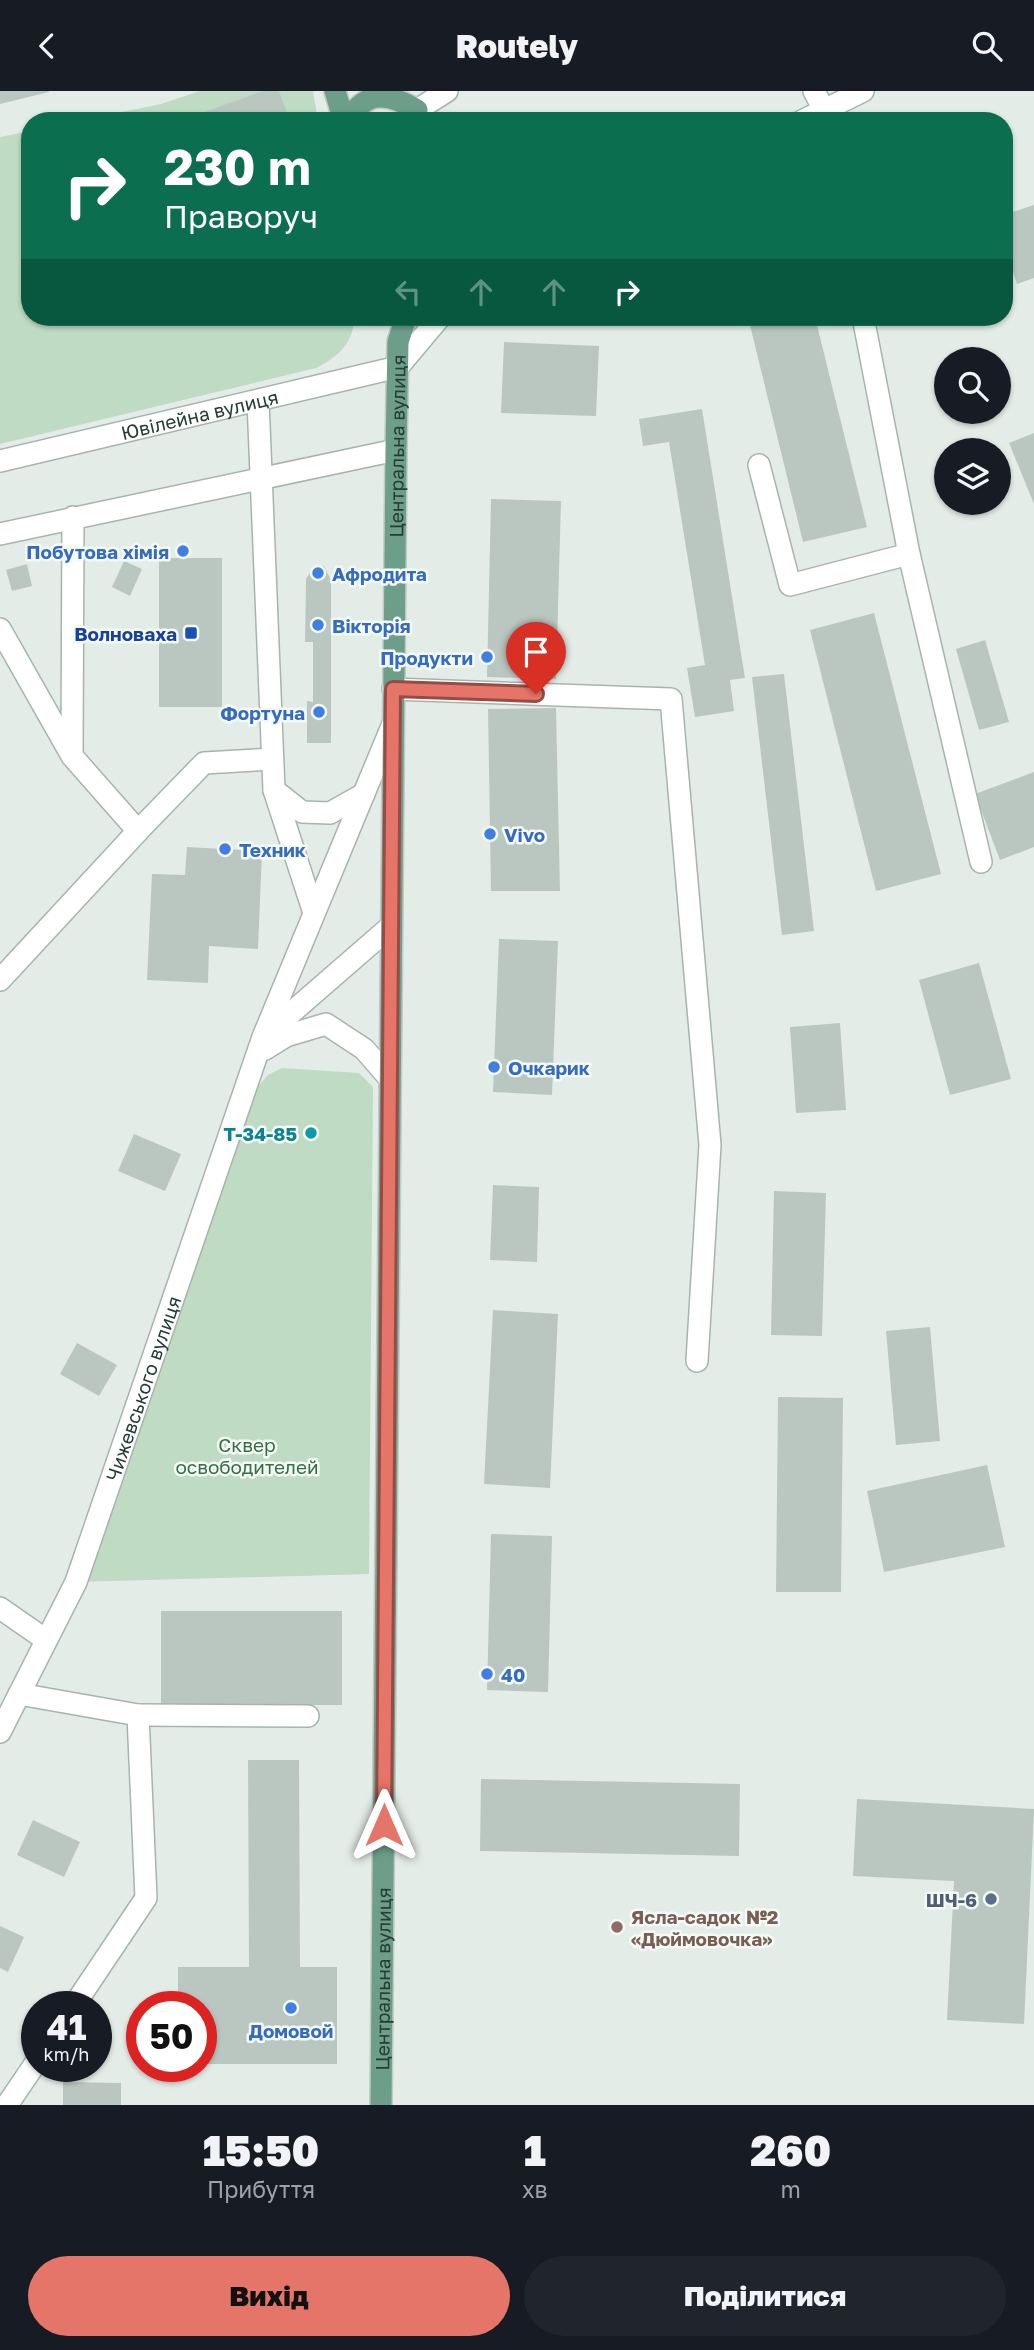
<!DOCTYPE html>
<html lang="uk">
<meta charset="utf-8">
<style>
:root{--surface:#171b24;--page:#20242c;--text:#f1f3f6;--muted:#9ea1a6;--accent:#e67569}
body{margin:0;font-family:"Golos Text",sans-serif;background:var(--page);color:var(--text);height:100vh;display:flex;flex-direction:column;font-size:26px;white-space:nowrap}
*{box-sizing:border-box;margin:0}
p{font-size:23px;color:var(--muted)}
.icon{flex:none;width:38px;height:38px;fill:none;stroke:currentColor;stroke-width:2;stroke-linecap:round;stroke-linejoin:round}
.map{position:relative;height:2014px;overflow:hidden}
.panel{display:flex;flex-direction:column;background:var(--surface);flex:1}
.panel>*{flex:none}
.banner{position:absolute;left:21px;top:21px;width:992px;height:214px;border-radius:28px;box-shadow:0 2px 5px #0004;background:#0b6e4f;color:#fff;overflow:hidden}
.tools{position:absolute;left:934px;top:256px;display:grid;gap:14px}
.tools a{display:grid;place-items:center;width:77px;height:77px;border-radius:50%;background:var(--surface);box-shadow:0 2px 5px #0004;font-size:35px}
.speed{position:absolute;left:21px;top:1900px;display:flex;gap:14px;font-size:35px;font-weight:700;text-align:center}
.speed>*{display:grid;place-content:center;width:91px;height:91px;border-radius:50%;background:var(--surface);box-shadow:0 2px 5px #0004;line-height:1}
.speed small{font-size:18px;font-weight:400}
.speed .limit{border:10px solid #d22;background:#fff;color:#111}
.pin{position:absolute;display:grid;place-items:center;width:60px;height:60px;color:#fff;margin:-72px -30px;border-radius:50% 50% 50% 0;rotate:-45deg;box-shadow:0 0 7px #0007}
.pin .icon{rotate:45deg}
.me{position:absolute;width:77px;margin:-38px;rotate:0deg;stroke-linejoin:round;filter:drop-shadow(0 0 5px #0008)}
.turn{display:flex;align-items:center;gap:24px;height:147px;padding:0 28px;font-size:32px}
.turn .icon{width:91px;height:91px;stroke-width:2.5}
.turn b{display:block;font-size:49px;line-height:60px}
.lanes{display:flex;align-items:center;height:66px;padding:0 28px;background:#0003;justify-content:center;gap:35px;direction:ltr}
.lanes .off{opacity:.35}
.eta{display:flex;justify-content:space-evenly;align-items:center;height:119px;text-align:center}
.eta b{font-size:42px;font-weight:800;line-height:49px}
.primary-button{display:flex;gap:14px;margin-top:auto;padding:14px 28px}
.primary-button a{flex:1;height:80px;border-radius:42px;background:var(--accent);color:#111;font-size:28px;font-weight:800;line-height:80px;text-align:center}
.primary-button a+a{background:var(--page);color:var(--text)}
header{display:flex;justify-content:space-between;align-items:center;height:91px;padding:0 28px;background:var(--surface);font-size:32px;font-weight:800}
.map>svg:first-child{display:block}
.green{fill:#bfdbc3}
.building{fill:#bac7c0}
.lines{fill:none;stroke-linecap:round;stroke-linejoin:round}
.minor-casing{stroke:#a7b4ae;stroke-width:24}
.major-casing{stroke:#c2c9c6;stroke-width:24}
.minor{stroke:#fff;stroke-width:21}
.major{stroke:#6d9e8a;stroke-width:21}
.route-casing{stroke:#964c44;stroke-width:18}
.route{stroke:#e67569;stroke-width:12}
.shop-dot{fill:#3f7fe0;stroke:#f5f9f6;stroke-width:2.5}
.transit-dot{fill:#1a4fb4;stroke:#f5f9f6;stroke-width:2.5}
.culture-dot{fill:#0f9aa8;stroke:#f5f9f6;stroke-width:2.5}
.service-dot{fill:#5c6f8a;stroke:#f5f9f6;stroke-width:2.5}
.education-dot{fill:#8d6e63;stroke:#f5f9f6;stroke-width:2.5}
.labels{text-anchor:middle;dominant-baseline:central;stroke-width:5;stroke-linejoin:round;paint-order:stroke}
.street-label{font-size:19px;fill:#253d33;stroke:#f5f9f6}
.shop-label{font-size:19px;font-weight:bold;fill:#366cbe;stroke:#f5f9f6;text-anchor:start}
.transit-label{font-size:19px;font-weight:bold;fill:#164399;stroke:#f5f9f6;text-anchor:end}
.culture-label{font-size:19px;font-weight:bold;fill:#0d838f;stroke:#f5f9f6;text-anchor:end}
.park-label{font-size:19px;fill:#337041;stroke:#f5f9f6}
.service-label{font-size:19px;font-weight:bold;fill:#4e5e75;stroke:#f5f9f6;text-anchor:end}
.education-label{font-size:19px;font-weight:bold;fill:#785e54;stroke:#f5f9f6;text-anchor:start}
</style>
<header><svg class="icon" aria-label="back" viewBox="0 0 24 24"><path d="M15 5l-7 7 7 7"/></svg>Routely<svg class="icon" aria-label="search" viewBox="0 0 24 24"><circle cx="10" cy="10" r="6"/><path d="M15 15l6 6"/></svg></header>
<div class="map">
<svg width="1034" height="2014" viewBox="0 0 1034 2014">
<rect width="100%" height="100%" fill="#e4ece8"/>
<g class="green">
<polygon points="200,0 313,0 318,30 79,30 161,13"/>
<path d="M30,40V226H354C354,252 338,266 316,277L0,353V46Z"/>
<polygon points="282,977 359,982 373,996 369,1483 76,1491 240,1016 268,984"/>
</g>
<g class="building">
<polygon points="0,0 49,0 49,1 0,13"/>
<polygon points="263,0 279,0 290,30 208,30 204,21"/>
<polygon points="1034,114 1034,187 1017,193 1004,155 1004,124"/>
<polygon points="748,226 815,226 867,436 803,451"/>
<polygon points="504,251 599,255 596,325 501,322"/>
<polygon points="702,318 745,587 730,589 734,620 695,626 687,577 705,574 669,351 643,355 639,328"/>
<polygon points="1034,342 1034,413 1009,352"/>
<polygon points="491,408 561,410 556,588 487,586"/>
<rect x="159" y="467" width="63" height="149"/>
<polygon points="124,470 142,478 130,505 112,496"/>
<polygon points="27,473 32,495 12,500 6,479"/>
<polygon points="314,475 324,475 331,489 331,652 307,652 307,610 313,611 313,551 305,551 306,488"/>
<polygon points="874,522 941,783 876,800 810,539"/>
<polygon points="985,549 1009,631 979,639 956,558"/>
<polygon points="784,583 814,840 782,844 752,586"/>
<polygon points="556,617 560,800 491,800 488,618"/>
<polygon points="1034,681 1034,756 1000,769 975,703"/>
<polygon points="187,756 262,760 258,858 209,855 208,892 147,889 152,783 185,784"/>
<polygon points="499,848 558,850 552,1004 493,1001"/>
<polygon points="979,872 1011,988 950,1004 919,889"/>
<polygon points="840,932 846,1019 796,1022 790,936"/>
<polygon points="134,1043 181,1063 165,1100 118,1080"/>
<polygon points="493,1094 539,1096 537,1171 490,1169"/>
<polygon points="774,1100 826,1102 822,1245 771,1244"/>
<polygon points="493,1219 558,1223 550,1397 484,1393"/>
<polygon points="930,1236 940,1350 896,1354 886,1240"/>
<polygon points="77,1252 117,1274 99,1305 60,1283"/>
<polygon points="778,1306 843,1307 841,1501 776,1501"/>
<polygon points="987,1374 1005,1456 884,1481 867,1400"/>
<polygon points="491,1443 552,1445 548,1601 487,1599"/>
<rect x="161" y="1520" width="181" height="94"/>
<polygon points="248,1669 299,1669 300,1876 337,1876 337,1973 201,1973 201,1916 178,1916 178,1876 249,1876"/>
<polygon points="481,1688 740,1693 739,1765 480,1760"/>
<polygon points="857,1708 1034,1718 1024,1933 947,1929 954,1790 853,1785"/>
<polygon points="33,1729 80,1751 64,1786 17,1764"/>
<polygon points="0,1835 24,1846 8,1881 0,1877"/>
<polygon points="63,1991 121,1992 121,2014 63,2014"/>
</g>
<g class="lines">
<g class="minor-casing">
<g id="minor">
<polyline points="814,0 824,19 826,30"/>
<polyline points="423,30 417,19 447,0"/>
<polyline points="802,30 863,0"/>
<polyline points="863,226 909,463 981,771"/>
<polyline points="258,310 274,699 314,822"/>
<path id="s1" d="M0,370L398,276L440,226"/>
<polyline points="759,374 790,494 909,463"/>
<polyline points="0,443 396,359"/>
<polyline points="0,538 72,665 138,740"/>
<polyline points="393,598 671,608 710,1054 697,1270"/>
<polyline points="72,663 73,426"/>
<polyline points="274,699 302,721 330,722 364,703"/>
<polyline points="0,889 138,740 204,672 272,668"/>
<polyline points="268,942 390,836"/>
<polyline points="265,958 286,945 326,933 364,958 390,988"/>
<polyline points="0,1517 46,1549"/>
<polyline points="19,1603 138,1624 146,1807 73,1916"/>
<polyline points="138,1624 308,1625"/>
<path id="s2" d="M0,1641L76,1491L263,946L392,635"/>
<polyline points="7,2014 37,1970"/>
</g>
</g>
<g class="major-casing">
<g id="major">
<polyline points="335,0 344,30"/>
<path d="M347,30C366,0 386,0 417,19"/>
<path id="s3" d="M381,2014L396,359L398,251L406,226"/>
</g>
</g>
<use href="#minor" class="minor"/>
<use href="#major" class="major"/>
</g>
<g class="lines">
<g class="route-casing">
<polyline id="route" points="384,1734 393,598 536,603"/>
</g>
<use href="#route" class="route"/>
</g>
<g class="shop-dot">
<circle cx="183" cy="460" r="7"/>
<circle cx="318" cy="482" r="7"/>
<circle cx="318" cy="534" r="7"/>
<circle cx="487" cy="566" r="7"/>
<circle cx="319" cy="621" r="7"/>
<circle cx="490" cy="743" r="7"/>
<circle cx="225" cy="758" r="7"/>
<circle cx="494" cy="976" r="7"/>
<circle cx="487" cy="1583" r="7"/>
<circle cx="291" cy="1917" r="7"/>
</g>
<rect class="transit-dot" x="184" y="535" width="14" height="14" rx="3.5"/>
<circle class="culture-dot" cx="311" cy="1042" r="7"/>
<circle class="service-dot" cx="991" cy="1808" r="7"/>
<circle class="education-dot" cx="617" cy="1836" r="7"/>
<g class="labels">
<g class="street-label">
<text stroke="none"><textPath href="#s1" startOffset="205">Ювілейна вулиця</textPath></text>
<text stroke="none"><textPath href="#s3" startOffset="1659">Центральна вулиця</textPath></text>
<text stroke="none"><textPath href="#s2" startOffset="373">Чижевського вулиця</textPath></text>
<text stroke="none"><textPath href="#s3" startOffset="126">Центральна вулиця</textPath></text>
</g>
<g class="shop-label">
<text x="169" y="460" text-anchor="end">Побутова хімія</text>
<text x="332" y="482">Афродита</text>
<text x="332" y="534">Вікторія</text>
<text x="473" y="566" text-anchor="end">Продукти</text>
<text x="305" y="621" text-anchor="end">Фортуна</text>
<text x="504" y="743">Vivo</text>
<text x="239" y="758">Техник</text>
<text x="508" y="976">Очкарик</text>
<text x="501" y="1583">40</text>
<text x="291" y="1939" text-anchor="middle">Домовой</text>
</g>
<g class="transit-label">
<text x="177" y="542">Волноваха</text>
</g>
<g class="culture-label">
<text x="297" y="1042">Т-34-85</text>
</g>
<g class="park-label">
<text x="247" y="1353">Сквер<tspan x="247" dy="22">освободителей</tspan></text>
</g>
<g class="service-label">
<text x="977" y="1808">ШЧ-6</text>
</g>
<g class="education-label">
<text x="631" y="1825">Ясла-садок №2<tspan x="631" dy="22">«Дюймовочка»</tspan></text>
</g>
</g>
</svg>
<div class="tools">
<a><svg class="icon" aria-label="search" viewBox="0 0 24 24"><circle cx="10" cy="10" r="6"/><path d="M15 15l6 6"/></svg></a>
<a><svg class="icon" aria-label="layers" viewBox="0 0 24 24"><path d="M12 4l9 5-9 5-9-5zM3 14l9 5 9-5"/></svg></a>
</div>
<div class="speed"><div>41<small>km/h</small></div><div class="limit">50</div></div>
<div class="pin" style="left:536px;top:603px;background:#d93025"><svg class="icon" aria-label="arrive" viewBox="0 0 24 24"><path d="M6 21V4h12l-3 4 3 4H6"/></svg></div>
<svg class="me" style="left:384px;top:1734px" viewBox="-20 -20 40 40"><path d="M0-17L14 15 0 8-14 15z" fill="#e67569" stroke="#fff" stroke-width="4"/></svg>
<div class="banner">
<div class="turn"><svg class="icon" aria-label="right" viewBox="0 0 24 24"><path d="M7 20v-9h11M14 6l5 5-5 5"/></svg><div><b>230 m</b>Праворуч</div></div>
<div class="lanes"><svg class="icon off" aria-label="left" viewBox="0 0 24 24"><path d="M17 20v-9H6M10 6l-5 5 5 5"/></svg><svg class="icon off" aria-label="ahead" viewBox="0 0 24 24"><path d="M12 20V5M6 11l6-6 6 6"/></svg><svg class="icon off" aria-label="ahead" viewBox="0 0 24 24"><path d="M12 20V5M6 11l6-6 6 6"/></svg><svg class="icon" aria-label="right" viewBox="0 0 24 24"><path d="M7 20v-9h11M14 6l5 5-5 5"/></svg></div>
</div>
</div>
<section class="panel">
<div class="eta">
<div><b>15:50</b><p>Прибуття</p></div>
<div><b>1</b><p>хв</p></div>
<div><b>260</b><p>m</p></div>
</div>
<div class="primary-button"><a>Вихід</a><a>Поділитися</a></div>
</section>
